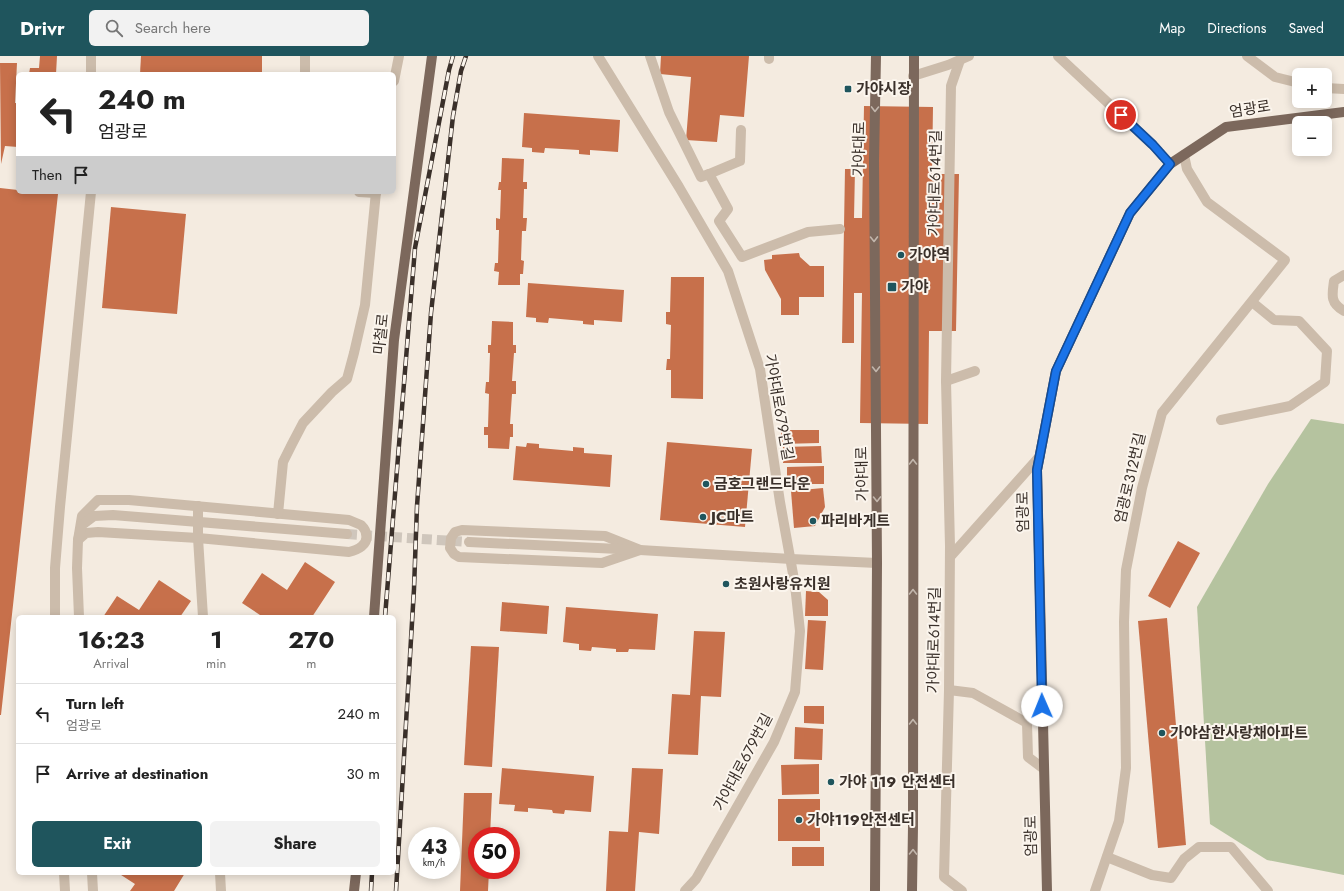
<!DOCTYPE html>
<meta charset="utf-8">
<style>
:root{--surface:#fff;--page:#f2f2f2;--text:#222;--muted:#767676;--line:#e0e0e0;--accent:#1f555d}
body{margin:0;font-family:Jost,"Noto Sans KR",sans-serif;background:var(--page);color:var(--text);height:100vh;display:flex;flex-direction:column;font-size:15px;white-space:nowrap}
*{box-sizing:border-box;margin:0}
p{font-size:13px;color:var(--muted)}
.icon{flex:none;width:22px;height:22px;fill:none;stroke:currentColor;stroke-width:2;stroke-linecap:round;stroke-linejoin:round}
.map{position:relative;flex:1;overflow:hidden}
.sheet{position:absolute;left:16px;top:559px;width:380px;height:260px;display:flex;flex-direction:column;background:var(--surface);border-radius:6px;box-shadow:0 2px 10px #0003}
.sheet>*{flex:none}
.guide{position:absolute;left:16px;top:16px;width:380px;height:122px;border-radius:6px;box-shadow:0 2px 10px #0003;background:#fff;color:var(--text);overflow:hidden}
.controls{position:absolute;left:1292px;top:12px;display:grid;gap:8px}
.controls a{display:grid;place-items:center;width:40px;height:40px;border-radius:6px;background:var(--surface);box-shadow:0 2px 10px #0003;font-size:20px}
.speed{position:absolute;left:408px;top:771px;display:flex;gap:8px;font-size:20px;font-weight:700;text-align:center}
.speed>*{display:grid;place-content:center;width:52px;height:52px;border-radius:50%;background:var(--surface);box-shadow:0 2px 10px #0003;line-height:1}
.speed small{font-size:10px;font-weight:400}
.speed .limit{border:6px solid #d22;background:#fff;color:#111}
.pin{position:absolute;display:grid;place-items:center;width:34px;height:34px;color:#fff;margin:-17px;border:2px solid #fff;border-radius:50%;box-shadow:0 1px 4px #0007}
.me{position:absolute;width:44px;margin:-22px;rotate:359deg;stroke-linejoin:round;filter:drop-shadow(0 0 3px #0008)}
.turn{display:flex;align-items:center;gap:14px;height:84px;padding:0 16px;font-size:18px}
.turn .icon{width:52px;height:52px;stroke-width:2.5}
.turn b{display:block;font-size:28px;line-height:34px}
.then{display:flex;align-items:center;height:38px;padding:0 16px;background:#0003;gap:8px;font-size:15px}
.eta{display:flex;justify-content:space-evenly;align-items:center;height:68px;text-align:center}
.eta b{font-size:24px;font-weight:700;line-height:28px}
.cta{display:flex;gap:8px;margin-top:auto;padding:8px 16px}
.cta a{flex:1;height:46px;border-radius:6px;background:var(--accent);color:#fff;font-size:16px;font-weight:700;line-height:46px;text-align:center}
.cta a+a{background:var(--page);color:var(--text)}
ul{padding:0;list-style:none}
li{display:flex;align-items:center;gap:12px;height:60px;padding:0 16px;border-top:1px solid var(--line)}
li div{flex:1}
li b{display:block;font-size:15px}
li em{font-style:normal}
header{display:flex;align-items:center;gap:24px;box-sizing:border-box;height:56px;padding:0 20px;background:var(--accent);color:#fff}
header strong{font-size:19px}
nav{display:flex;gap:22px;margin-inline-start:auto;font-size:14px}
.search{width:280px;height:36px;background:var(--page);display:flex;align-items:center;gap:10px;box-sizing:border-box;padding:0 14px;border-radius:6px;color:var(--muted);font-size:15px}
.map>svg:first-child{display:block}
.green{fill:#b5c39f}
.building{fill:#c7704b}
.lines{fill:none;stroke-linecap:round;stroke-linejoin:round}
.minor-tunnel{stroke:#cfc6bc;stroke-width:10;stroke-dasharray:10 5;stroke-linecap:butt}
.minor{stroke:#ccbcab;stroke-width:10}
.major{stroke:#7c685c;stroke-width:10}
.rail-casing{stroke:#3a302a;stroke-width:4.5}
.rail{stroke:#fbf5ed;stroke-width:3;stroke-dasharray:9;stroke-linecap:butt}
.oneway{stroke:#c2b6ac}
.route-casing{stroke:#114b97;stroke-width:10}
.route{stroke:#1a73e8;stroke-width:7}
.poi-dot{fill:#1f555d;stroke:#fbf5ed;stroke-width:1.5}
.labels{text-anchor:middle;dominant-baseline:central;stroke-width:4;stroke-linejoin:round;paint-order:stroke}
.poi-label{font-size:15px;font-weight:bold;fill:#3a302a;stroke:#fbf5ed;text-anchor:start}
.street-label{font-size:15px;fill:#3a302a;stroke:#fbf5ed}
</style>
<header>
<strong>Drivr</strong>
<div class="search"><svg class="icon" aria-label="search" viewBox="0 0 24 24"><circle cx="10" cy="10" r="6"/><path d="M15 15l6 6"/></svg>Search here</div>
<nav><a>Map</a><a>Directions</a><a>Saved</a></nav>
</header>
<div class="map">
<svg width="1344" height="835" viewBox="0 0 1344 835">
<rect width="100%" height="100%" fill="#f4ebe0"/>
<polygon class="green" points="1311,363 1344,368 1344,819 1267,804 1210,768 1197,551 1268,428"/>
<g class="building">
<polygon points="40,0 57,0 56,18 29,18 30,12 39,12"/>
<polygon points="141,0 262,0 262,18 140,18"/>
<polygon points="661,0 749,0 744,61 720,59 717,86 686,84 691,21 660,18"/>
<polygon points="0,7 17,7 15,47 18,47 18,91 5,90 1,108"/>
<polygon points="864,50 933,51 932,118 959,118 956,275 929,275 928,368 860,367 862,237 854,237 854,287 842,287 845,113 855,113 854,162 862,162"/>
<polygon points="524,57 620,64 618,96 590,94 590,99 579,98 579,94 545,92 544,97 532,96 532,92 522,91"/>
<polygon points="502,102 524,103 523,126 527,126 527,133 524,133 523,162 527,162 526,175 522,175 521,204 524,205 523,218 520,218 520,229 498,229 499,216 494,215 495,207 498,207 499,174 496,174 496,162 500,163 501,134 498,134 499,126 501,126"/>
<polygon points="0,132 18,134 18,136 36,136 58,138 1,659 0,659"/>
<polygon points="111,151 186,158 177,258 102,252"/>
<polygon points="799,197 800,201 810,210 824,210 824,241 799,241 799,259 781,259 781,243 765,214 764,204 772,203 772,199"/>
<polygon points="671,221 704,221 703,343 671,342 671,314 666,314 667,303 670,303 671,269 666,268 666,256 670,256"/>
<polygon points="528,227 624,234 622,266 594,264 594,269 583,268 583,265 549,262 548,267 536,266 536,262 526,261"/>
<polygon points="492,265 513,266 513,289 516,289 516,297 514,297 512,325 516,325 516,338 512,338 510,368 513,368 513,381 510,381 509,393 488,392 488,379 484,379 484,371 488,371 489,338 485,337 486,326 489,326 490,297 488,297 488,289 491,289"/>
<polygon points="781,374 819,374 819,387 781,388"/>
<polygon points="667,386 752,393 745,471 660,464"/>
<polygon points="527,387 539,388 539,392 573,395 573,391 584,392 584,397 612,399 610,431 513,424 516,390 526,391"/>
<polygon points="821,390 822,407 783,407 783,391"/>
<polygon points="824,410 824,428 787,428 787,411"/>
<polygon points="823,432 825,451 815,470 794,472 791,435"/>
<polygon points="1178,485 1200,497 1170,552 1148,540"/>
<polygon points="305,506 335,526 312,561 263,561 242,547 262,517 287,534"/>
<polygon points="159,524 191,545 180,561 103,561 117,540 139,554"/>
<polygon points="806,535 819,536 828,544 828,560 805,560"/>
<polygon points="502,546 549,550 547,578 500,575"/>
<polygon points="566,551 658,558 655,594 629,593 628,596 616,596 616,593 592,591 591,595 579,594 579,588 563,586"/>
<polygon points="1167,562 1186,789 1158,792 1138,565"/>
<polygon points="808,564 826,565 823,614 805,613"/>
<polygon points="694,575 725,576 721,641 701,640 698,699 668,698 672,638 690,639"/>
<polygon points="471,590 499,591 492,711 464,709"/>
<polygon points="804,650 824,650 824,668 804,667"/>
<polygon points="795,671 823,673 822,704 794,703"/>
<polygon points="819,708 819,738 782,739 781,709"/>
<polygon points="502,712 594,720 591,756 565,754 564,758 553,757 552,754 528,752 528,756 514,755 515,749 499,748"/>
<polygon points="632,712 663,713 659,778 639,776 635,835 606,835 609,775 628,776"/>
<polygon points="464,737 492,737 490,780 477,780 477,814 489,814 488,835 460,835"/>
<rect x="778" y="743" width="42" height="42"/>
<rect x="792" y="791" width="32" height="19"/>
<polygon points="118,817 185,817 174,835 130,835 135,828"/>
</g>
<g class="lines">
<polyline class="minor-tunnel" points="347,478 469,486"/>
<g class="minor">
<polyline points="598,0 679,131 728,215 760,313 780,446 795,529 800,575 795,636 774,686 696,823 685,835"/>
<polyline points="650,0 669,56 701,121 709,118 728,153 719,165 742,201 808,176 840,173"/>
<polyline points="1058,0 1153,89 1170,108"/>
<polyline points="1247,0 1275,21 1299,27"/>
<polyline points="769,3 769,0"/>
<polyline points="960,4 951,30 946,325 950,490 949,634 944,821 962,835"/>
<polyline points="91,18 91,0"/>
<polyline points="305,18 305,0"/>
<polyline points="913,20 948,9 969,0"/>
<polyline points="394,25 399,0"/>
<polyline points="1325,32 1344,33"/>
<polyline points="709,118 740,105 741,74"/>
<polyline points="359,136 376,137"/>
<path d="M1344,219L1334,225C1332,239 1330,247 1344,255"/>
<polyline points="946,325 975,315"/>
<polyline points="1221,364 1290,350 1325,326 1327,295 1299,265 1274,264 1252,246"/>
<path d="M98,444H129L349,464L361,469C363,471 366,475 366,478C369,489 357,494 349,496L198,482L98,476L86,477L78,484L82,460Z"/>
<polyline points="198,450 198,482 203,561"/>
<polyline points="278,458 283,406 292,388 303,367 332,336 347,323 354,297 365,249 376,136"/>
<polygon points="462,474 605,480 640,494 602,507 459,501 454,498 450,492 451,482 455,476"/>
<polyline points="469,486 640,494 791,503 877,507"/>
<polyline points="950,501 1040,400"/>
<polyline points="55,561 55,512 60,451 91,136"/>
<polyline points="79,561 77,512 78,484 82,469 94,460 113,459 347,478"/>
<polyline points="949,634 973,637 1027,667 1028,701 1044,713"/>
<polyline points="1107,801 1152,819 1171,822 1184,803 1199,791 1231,791 1268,835"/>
<polyline points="64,817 65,835"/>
<polyline points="92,817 93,835"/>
<polyline points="220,817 221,835"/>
<polyline points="1095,835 1119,765 1126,712 1124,566 1126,514 1142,432 1162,357 1285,204 1207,146 1187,113 1184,99"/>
</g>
<g class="major">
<polyline points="374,561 394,284 432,0"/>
<polyline points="354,835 356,817"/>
<polyline points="875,835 877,507 874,105 876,0"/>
<polyline points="912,835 913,770 914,0"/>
<polyline points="1047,835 1037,414 1056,315 1130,157 1170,108 1226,71 1344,56"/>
</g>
<g class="rail-casing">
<g id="rail">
<polyline points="385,561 415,192 449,14 453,0"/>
<polyline points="371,835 372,817"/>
<polyline points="396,835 414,533 417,450 431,257 453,60 461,15 466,0"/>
</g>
</g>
<use href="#rail" class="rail"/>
</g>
<defs><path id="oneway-chevron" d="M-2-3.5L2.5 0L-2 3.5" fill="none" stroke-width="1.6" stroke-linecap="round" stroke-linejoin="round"/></defs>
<g class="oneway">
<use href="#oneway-chevron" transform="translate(875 53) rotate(91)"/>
<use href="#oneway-chevron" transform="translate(874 183) rotate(89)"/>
<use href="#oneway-chevron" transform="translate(876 313) rotate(89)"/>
<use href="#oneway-chevron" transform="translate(913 406) rotate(-90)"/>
<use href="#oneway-chevron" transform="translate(877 443) rotate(89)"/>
<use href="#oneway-chevron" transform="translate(913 536) rotate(-90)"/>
<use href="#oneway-chevron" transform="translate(913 666) rotate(-90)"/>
<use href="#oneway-chevron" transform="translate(913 796) rotate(-89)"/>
</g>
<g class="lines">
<g class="route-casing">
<polyline id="route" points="1042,650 1037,414 1056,315 1130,157 1170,108 1153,89 1121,59"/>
</g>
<use href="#route" class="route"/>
</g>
<g class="poi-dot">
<rect x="844" y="29" width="8" height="8" rx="2"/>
<circle cx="901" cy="199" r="4"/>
<rect x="887" y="226" width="10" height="10" rx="2"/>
<circle cx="706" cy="428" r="4"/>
<circle cx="703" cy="461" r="4"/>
<circle cx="813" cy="465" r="4"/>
<circle cx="726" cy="528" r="4"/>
<circle cx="1162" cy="677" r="4"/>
<circle cx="831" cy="726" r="4"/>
<circle cx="799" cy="764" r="4"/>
</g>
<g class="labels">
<g class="poi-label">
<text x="856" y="33">가야시장</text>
<text x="909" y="199">가야역</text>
<text x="901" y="231">가야</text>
<text x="714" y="428">금호그랜드타운</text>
<text x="711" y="461">JC마트</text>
<text x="821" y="465">파리바게트</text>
<text x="734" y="528">초원사랑유치원</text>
<text x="1170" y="677">가야삼한사랑채아파트</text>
<text x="839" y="726">가야 119 안전센터</text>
<text x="807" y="764">가야119안전센터</text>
</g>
<g class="street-label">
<text transform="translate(1250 53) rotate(-9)">엄광로</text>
<text transform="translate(859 93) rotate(-89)">가야대로</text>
<text transform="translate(935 127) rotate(-89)">가야대로614번길</text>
<text transform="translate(381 278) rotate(-84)">마철로</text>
<text transform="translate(779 351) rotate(80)">가야대로679번길</text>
<text transform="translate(862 418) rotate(-91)">가야대로</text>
<text transform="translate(1130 422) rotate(-77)">엄광로312번길</text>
<text transform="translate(1023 456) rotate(-91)">엄광로</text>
<text transform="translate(934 584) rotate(-89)">가야대로614번길</text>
<text transform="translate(743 706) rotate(-62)">가야대로679번길</text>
<text transform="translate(1031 780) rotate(-91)">엄광로</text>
</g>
</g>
</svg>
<div class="controls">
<a>+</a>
<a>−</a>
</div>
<div class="speed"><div>43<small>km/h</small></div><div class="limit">50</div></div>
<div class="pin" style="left:1121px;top:59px;background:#d93025"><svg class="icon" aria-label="arrive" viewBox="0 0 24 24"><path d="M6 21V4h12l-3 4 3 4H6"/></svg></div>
<svg class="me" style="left:1042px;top:650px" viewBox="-20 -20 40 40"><circle r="19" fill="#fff"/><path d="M0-13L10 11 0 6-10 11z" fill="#1a73e8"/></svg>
<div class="guide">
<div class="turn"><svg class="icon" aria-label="left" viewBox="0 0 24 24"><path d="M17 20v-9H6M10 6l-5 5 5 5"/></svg><div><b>240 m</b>엄광로</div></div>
<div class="then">Then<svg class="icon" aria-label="arrive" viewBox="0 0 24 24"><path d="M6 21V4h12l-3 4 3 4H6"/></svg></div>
</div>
<section class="sheet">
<div class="eta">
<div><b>16:23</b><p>Arrival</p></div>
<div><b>1</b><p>min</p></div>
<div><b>270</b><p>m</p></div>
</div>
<ul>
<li><svg class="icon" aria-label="left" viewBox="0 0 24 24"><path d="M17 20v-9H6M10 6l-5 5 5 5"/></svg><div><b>Turn left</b><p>엄광로</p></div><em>240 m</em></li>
<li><svg class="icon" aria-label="arrive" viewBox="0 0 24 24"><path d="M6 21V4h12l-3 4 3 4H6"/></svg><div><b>Arrive at destination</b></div><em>30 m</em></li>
</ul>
<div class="cta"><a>Exit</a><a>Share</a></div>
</section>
</div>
